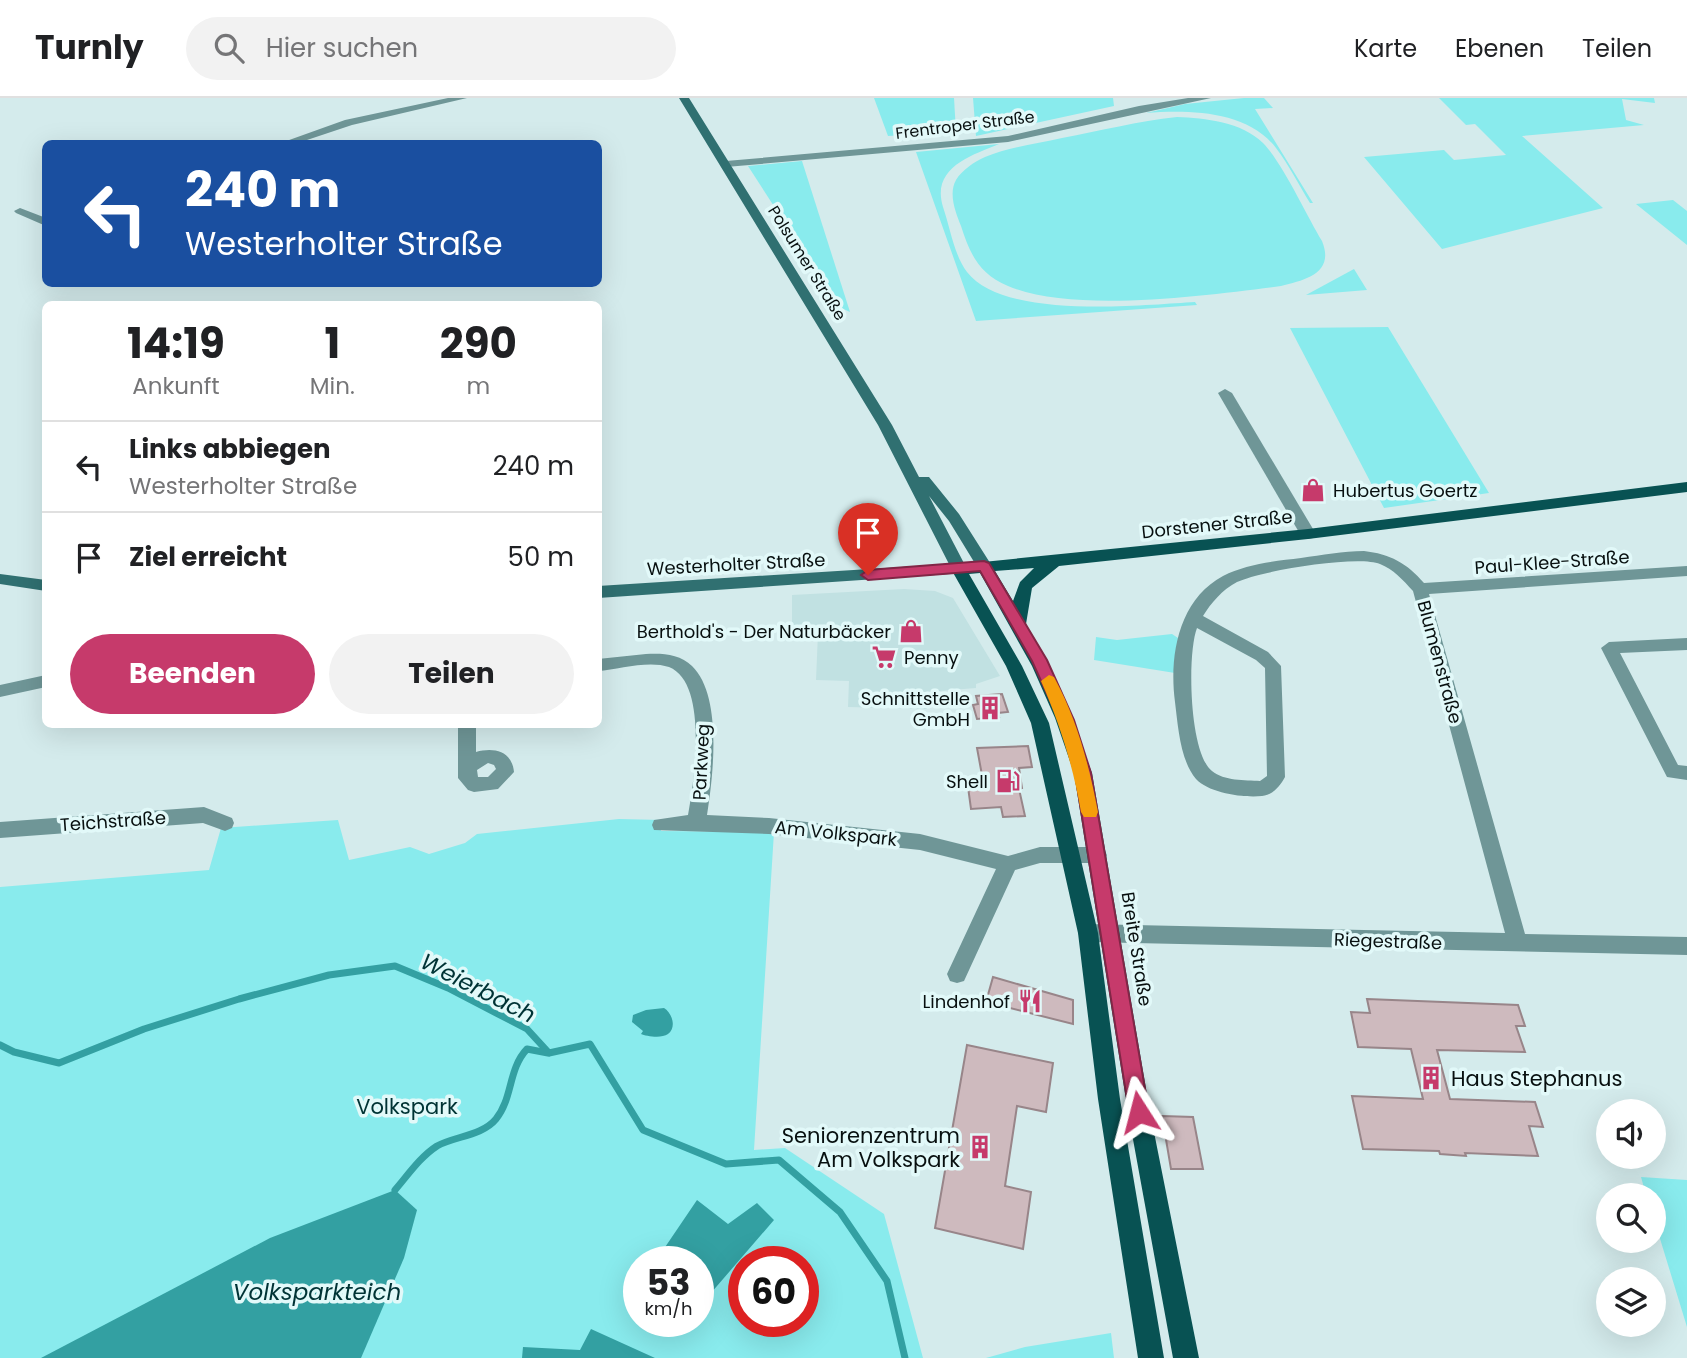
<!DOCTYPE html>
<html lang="de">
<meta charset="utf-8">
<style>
:root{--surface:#fff;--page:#f2f2f2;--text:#202124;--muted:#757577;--line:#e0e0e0;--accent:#c63a6b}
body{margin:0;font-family:Poppins,sans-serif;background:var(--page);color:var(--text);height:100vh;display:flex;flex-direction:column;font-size:26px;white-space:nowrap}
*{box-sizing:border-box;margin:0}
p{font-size:23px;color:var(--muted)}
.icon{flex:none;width:38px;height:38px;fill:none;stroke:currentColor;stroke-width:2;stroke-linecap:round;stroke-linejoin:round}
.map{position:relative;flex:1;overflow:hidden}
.details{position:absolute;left:42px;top:203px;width:560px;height:427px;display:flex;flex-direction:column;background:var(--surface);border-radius:10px;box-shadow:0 7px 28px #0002}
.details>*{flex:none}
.guide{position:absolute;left:42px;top:42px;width:560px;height:147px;border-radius:10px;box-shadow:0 7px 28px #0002;background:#1a4fa0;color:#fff;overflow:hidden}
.tools{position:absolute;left:1596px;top:1001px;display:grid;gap:14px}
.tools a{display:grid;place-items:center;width:70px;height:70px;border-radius:50%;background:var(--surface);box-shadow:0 7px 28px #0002;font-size:35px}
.speed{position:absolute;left:623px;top:1148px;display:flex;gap:14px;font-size:35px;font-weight:700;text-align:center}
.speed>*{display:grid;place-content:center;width:91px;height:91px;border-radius:50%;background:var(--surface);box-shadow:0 7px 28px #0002;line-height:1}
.speed small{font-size:18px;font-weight:400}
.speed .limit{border:10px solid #d22;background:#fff;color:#111}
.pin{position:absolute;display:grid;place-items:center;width:60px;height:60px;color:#fff;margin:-72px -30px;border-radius:50% 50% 50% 0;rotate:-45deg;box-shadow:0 0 7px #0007}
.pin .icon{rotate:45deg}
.me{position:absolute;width:77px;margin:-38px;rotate:351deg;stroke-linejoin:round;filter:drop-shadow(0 0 5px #0008)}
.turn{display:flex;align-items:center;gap:24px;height:147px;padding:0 28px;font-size:32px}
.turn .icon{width:91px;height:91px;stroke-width:2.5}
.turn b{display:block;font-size:49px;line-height:60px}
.eta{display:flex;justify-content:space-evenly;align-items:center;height:119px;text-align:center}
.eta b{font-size:42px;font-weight:700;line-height:49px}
.primary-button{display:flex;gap:14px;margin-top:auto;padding:14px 28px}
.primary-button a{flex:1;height:80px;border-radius:42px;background:var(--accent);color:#fff;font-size:28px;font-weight:700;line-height:80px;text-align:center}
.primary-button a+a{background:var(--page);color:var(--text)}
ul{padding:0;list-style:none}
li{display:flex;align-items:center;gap:21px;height:91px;padding:0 28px;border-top:2px solid var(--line)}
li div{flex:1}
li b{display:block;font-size:26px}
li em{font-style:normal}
header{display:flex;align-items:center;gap:42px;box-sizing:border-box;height:98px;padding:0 35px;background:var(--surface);border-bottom:2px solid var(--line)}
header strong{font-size:33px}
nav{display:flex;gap:38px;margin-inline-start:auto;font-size:24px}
.search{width:490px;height:63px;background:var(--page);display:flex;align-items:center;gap:18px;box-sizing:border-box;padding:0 24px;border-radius:38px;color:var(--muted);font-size:26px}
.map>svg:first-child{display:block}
.built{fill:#c1e1e2}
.green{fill:#89ebed;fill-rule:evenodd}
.water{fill:#33a0a2}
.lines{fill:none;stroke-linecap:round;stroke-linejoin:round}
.stream{stroke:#33a0a2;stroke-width:7}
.building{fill:#cebabe;stroke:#988589;stroke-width:2}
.street{fill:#6f9697;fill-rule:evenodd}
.secondary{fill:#307071;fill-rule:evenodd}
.primary{fill:#085253;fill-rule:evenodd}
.route{fill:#c63a6b;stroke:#812646;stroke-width:2}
.slow{fill:#f59e0b}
.labels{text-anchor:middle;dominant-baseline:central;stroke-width:7;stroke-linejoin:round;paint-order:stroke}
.far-street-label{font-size:16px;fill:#081010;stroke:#e2f9f9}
.poi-label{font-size:18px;fill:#081010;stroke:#e2f9f9;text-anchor:end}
.street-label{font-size:18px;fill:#081010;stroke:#e2f9f9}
.near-poi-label{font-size:21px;fill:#081010;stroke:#e2f9f9;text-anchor:start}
.near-park-label{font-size:21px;fill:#003334;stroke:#e2f9f9}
.near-water-label{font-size:23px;font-style:italic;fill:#003335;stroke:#e2f9f9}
</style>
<header>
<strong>Turnly</strong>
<div class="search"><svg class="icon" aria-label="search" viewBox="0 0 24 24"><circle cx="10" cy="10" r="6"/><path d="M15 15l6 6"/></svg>Hier suchen</div>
<nav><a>Karte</a><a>Ebenen</a><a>Teilen</a></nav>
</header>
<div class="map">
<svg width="1687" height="1260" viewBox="0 0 1687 1260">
<rect width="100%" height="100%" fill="#d4ebec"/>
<polygon class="built" points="904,491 935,493 953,500 1000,578 976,586 976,590 927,594 927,611 848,609 849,583 816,582 818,535 792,533 792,497"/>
<g class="green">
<polygon points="874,0 954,0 956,34 888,38"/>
<polygon points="973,0 1113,0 1114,8 976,38"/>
<path d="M1244,0H1264L1273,10L1255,11L1313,105H1310C1299,87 1289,67 1276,50C1247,12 1188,12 1146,15L1185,6Z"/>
<polygon points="1439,0 1654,0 1655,5 1622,1 1626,22 1644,27 1522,38 1603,110 1442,151 1364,59 1444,52 1454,62 1506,57 1475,26 1466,27"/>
<path d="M1177,19C1205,20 1242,24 1263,45C1282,64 1307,118 1322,143C1335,175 1306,182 1281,188C1210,197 1073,216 1008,188C979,176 970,156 961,128C956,115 948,96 956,82C962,72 974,64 985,59C1009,49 1036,46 1062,40C1100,33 1138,23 1177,19Z"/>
<path d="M999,46C970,58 931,70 943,109C950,129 954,157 967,174C1004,222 1141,207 1195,204L1197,207L976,223L916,54Z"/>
<polygon points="802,63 850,214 839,209 748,68"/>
<polygon points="1673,102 1687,113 1687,147 1636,106"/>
<polygon points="1354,171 1367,192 1306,197"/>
<polygon points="1388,229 1489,395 1384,410 1290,230"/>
<polygon points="1172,536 1178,540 1175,575 1094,562 1096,539 1117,542"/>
<path d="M619,721L662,722L661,733L774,734L754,1052L785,1050L884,1116L923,1260H0V789L209,772L221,730L338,722L349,762L410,749L429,756L465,745L477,736ZM639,1164H698V1223H639ZM744,1164H803V1223H744Z"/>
<polygon points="1641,1079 1687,1082 1687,1229 1654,1121 1654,1097 1646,1097"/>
<polygon points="1111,1235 1114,1260 986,1260 1025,1249"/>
</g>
<g class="water">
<path d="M664,910C672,915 677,929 668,936C661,941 646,938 641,936L643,933L632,924L633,917L646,912Z"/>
<polygon points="395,1092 417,1112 404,1160 361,1260 41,1260 270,1140"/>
<polygon points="697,1102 728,1126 757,1105 774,1122 698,1210 698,1164 655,1164"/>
<polygon points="591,1231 655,1260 522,1260 523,1249 580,1252"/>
</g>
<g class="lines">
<g class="stream">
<polyline points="0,947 14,954 59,965 144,931 239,901 329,877 395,868 448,890 527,931 549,955 590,946 643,1032 726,1066 779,1062 840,1114 887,1183 905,1260"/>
<path d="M395,1092C408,1077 420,1059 437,1048C455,1038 482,1038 496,1021C513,1000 508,971 527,951L548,955"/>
</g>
</g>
<g class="building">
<polygon points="1002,596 1008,614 998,615 999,619 977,621 973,607 978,606 976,598"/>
<polygon points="1028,648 1032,669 1019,670 1022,690 1019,691 1025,718 1003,719 1001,709 971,711 968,689 984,688 977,650"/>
<polygon points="993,879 1073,902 1073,926 986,904"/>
<polygon points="1367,901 1518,907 1525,928 1516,928 1525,954 1437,952 1450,1001 1535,1004 1543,1029 1529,1028 1538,1058 1465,1055 1466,1058 1440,1056 1439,1053 1363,1051 1352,998 1423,1001 1411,951 1358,949 1351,914 1370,915"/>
<polygon points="967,947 1053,965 1046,1014 1017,1008 1005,1088 1031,1094 1023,1151 935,1130"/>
<polygon points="1162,1018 1193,1019 1203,1071 1171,1071"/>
</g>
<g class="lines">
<g class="street">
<polygon points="448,0 467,0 352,27 295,46 278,46 345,22"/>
<polygon points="1188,0 1211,0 1008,44 726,69 721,66 726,63 1008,38 1139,8"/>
<polygon points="20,110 46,120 46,128 16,115 14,113"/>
<polygon points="1225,291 1232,295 1316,436 1313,440 1308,441 1300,436 1218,295"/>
<path d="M1364,453C1390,456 1407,465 1424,485L1687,468V478L1429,496L1525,836L1687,839V857L1088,844L1081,841L1078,835L1081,829L1088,826L1505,835L1413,493C1403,482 1393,471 1380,466C1356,457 1260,473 1237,484C1222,492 1211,505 1203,518L1268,554L1281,568L1285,679C1280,688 1273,697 1262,698C1243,700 1209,695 1196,681C1180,662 1178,628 1175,604C1169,559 1178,502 1223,478C1246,466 1275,463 1301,460C1322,457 1343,453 1364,453ZM1197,530L1256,562L1265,570L1267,678L1260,683C1245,682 1224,683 1212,673C1189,655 1187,556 1197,530Z"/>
<polygon points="1687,540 1687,552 1620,555 1678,667 1687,668 1687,682 1667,679 1601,550 1609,544"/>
<path d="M646,556C662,555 680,556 692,568C723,598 713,679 707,717L769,720L920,736L1008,758L1040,749H1097L1104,751L1107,757L1104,763L1097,765H1040L1015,772L964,883L957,885L950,883L947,876L996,771L920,752L769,736L654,732L652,727L654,722L688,717C694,684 709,585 669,569C649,562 619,571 598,573V561Z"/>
<polygon points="46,577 46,589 0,599 0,587"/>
<path d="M458,626H476V654C494,649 512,653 514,674L498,691L474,694L468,692L458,680ZM488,665L494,667L496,671L488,679H478L477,672Z"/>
<polygon points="204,709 232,720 234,725 232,730 225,733 203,725 0,740 0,724"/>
</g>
<g class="secondary">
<polygon points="679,0 689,0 892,327 919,379 929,379 959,416 992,468 989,472 979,472 949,423 929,398 967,471 965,475 598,500 598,488 949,466 878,327"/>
<polygon points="0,476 46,482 46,493 0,486"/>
</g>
<path class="primary" d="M1687,384V394L1308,441L1059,468L1032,490L1026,526L1061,594L1092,675L1150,1014L1199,1260H1173L1128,1014L1074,675L1055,620L1032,568L980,475L969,476L1022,568L1049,625L1098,835L1120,1001L1164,1260H1138L1098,1001L1078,835L1031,625L1006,568L951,471L953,467L1308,431ZM1034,470L1020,484L1013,503L995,473Z"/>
</g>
<polygon class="route" points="984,463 989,465 1047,562 1074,622 1091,675 1149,1014 1146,1021 1139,1024 1132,1021 1129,1014 1075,675 1059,622 1032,563 980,473 868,482 861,477 868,472"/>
<path class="slow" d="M1049,577L1054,579C1077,621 1089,667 1098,714L1096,719H1084L1081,714C1073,668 1060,626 1041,583Z"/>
<defs>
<g id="shop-bare" transform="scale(1.89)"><path d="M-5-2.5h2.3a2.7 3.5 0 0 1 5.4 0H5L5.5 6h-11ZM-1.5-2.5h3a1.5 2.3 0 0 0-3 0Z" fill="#c63a6b" stroke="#e2f9f9" stroke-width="2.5" paint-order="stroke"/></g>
<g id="supermarket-bare" transform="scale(1.89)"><path d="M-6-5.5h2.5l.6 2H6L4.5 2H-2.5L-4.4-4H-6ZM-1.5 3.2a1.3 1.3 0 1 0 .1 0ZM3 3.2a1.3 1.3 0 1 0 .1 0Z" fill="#c63a6b" stroke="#e2f9f9" stroke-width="2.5" paint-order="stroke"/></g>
<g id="building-bare" transform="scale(1.89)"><path d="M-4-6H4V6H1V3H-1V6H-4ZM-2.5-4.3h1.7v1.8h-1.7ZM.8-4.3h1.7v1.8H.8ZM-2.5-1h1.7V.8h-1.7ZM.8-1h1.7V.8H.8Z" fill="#c63a6b" stroke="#e2f9f9" stroke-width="2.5" paint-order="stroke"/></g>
<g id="fuel-bare" transform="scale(1.89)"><path d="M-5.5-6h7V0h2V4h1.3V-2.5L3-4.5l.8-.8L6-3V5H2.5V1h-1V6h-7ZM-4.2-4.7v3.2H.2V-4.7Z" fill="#c63a6b" stroke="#e2f9f9" stroke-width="2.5" paint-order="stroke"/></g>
<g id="restaurant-bare" transform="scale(1.89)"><path d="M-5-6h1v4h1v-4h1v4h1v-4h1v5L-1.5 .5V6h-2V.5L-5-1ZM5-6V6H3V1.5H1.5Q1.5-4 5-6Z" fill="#c63a6b" stroke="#e2f9f9" stroke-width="2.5" paint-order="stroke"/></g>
</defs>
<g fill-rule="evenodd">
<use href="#shop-bare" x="1313" y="392"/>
<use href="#shop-bare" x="911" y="533"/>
<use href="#supermarket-bare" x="884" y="559"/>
<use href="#building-bare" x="990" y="610"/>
<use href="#fuel-bare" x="1008" y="683"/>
<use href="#restaurant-bare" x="1030" y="903"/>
<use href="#building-bare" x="1431" y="980"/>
<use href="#building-bare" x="980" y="1049"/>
</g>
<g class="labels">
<g class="far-street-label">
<text transform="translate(965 27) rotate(-7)">Frentroper Straße</text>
<text transform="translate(807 165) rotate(58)">Polsumer Straße</text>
</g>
<g class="poi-label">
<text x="1333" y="392" text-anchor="start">Hubertus Goertz</text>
<text x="891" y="533">Berthold's - Der Naturbäcker</text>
<text x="904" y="559" text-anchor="start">Penny</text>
<text x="970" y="600">Schnittstelle<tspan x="970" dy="21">GmbH</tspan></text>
<text x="988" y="683">Shell</text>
<text x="1010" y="903">Lindenhof</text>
</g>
<g class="street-label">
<text transform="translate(1217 426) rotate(-6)">Dorstener Straße</text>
<text transform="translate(1552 464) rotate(-4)">Paul-Klee-Straße</text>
<text transform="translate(736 466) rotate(-3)">Westerholter Straße</text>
<text transform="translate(1440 564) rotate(75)">Blumenstraße</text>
<text transform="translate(701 664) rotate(-87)">Parkweg</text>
<text transform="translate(113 723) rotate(-4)">Teichstraße</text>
<text transform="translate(836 735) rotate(6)">Am Volkspark</text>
<text transform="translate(1388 843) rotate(2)">Riegestraße</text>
<text transform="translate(1137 851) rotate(81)">Breite Straße</text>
</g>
<g class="near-poi-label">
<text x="1451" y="980">Haus Stephanus</text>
<text x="960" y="1037" text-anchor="end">Seniorenzentrum<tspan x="960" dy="24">Am Volkspark</tspan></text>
</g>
<g class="near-park-label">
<text x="407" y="1008">Volkspark</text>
</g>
<g class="near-water-label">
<text transform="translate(478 890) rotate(27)">Weierbach</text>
<text x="317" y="1194">Volksparkteich</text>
</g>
</g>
</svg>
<div class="tools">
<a><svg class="icon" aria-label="sound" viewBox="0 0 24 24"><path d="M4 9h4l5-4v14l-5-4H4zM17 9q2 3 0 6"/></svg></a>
<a><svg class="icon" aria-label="search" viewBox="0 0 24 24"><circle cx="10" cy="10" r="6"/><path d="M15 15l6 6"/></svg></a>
<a><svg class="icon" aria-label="layers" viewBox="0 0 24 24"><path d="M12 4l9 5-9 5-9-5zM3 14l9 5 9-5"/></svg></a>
</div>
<div class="speed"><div>53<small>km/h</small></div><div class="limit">60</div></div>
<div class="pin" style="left:868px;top:477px;background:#d93025"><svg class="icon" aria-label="arrive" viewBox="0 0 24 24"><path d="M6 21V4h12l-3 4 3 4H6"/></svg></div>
<svg class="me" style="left:1139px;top:1014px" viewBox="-20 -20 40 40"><path d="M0-17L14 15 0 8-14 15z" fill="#c63a6b" stroke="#fff" stroke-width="4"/></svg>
<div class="guide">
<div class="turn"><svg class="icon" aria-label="left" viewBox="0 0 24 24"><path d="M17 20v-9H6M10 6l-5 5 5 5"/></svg><div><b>240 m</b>Westerholter Straße</div></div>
</div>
<section class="details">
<div class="eta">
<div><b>14:19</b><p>Ankunft</p></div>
<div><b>1</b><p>Min.</p></div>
<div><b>290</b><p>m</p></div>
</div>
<ul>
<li><svg class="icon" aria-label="left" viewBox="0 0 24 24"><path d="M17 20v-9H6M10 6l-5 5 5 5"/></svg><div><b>Links abbiegen</b><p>Westerholter Straße</p></div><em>240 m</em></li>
<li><svg class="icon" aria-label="arrive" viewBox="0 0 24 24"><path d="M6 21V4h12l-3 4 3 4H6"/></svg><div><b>Ziel erreicht</b></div><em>50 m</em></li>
</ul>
<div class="primary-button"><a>Beenden</a><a>Teilen</a></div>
</section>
</div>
